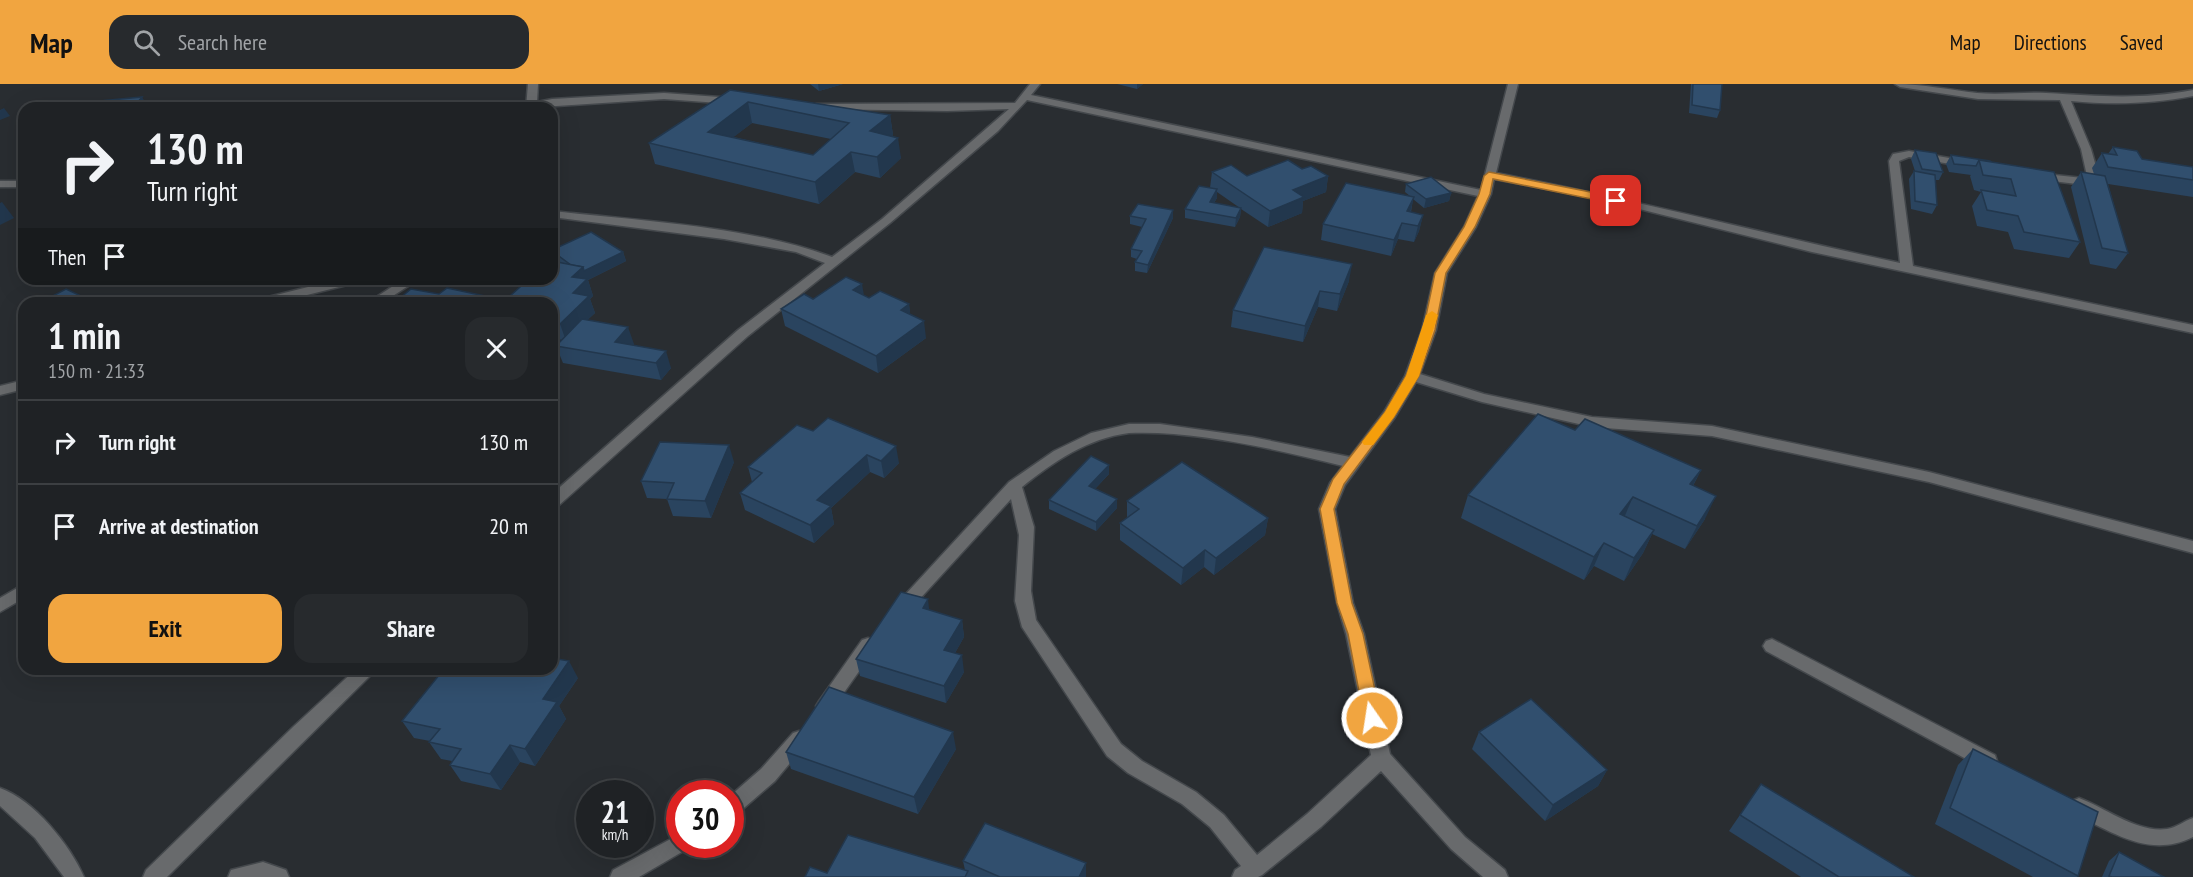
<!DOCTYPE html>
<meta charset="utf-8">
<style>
:root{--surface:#1f2225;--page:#272a2d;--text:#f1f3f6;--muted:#a1a4a7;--line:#3c3f42;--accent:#f1a540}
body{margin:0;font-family:"PT Sans Narrow",sans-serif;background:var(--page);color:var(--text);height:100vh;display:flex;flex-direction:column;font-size:22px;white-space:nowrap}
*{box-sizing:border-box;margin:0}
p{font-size:20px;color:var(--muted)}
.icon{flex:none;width:33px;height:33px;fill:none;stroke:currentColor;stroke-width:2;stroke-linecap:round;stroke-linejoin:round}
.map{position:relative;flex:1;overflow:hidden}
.details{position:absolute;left:18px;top:213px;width:540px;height:378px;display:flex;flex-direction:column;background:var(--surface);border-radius:18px;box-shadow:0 6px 24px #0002,0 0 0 2px var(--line)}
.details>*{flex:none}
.banner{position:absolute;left:18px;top:18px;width:540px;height:183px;border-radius:18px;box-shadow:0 6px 24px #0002,0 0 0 2px var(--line);background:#1f2225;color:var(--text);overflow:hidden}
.speed{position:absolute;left:576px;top:696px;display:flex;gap:12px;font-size:30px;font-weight:700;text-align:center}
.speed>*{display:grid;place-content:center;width:78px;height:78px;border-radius:50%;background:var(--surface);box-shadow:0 6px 24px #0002,0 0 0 2px var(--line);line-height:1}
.speed small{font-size:15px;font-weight:400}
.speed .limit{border:9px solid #d22;background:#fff;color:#111}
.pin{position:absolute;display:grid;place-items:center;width:51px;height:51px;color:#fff;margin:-26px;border-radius:12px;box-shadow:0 3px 9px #0006}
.me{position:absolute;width:66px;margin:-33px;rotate:347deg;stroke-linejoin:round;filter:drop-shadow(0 0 4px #0008)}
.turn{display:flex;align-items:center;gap:21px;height:126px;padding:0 30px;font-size:27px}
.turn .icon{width:78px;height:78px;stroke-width:2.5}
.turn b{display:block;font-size:42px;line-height:51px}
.then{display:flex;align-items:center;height:57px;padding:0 30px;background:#0003;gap:12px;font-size:22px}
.round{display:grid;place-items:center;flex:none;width:63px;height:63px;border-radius:18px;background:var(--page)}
.head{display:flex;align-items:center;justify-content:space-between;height:102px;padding:0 30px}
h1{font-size:36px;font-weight:700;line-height:45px}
.action{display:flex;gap:12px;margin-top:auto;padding:12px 30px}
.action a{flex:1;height:69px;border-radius:18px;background:var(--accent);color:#111;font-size:24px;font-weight:700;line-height:69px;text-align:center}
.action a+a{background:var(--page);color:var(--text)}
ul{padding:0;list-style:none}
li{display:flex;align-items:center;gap:18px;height:84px;padding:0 30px;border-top:2px solid var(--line)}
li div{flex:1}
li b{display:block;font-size:22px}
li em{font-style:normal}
header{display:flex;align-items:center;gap:36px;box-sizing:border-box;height:84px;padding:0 30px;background:var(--accent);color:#111}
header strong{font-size:28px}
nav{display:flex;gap:33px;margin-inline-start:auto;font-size:21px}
.search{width:420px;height:54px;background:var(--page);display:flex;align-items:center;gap:15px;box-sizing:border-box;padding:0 21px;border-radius:18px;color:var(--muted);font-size:22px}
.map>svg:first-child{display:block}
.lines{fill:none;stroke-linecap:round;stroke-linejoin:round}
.street-casing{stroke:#44484c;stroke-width:3}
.street{fill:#686a6c;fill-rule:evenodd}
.wall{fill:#2a445f;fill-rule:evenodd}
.shaded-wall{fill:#22374d}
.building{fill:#314f6e;stroke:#22374d;stroke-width:1.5;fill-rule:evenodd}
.route{fill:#f1a540;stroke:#9d6b2a;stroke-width:1.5}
.slow{fill:#f59e0b}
</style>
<header>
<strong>Map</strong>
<div class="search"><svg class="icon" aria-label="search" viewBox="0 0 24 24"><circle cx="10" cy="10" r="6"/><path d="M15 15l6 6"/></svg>Search here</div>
<nav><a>Map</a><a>Directions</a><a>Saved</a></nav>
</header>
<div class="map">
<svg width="2193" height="793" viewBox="0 0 2193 793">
<rect width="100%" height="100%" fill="#292d31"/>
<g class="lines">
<g class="street-casing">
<g id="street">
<polygon points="528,0 538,0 537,18 552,15 664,9 733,14 738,17 733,20 664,15 526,24"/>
<path d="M1030,0H1040L1031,11L1481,106L1508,0H1518L1496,89C1632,115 1765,150 1900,179L1889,77L1893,70L1909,67L1972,78L1973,80L1968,83L1909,73L1899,77L1913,182L2193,241V249L1812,168L1595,114L1494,95L1491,110L1476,143L1447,189L1436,246L1420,290L1484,310L1592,333L1712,342L1929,388L2193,457V469L1929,398L1712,352L1592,343L1482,318L1416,298L1395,333L1345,401L1335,425L1353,519L1364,550L1390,670L1465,753L1505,786L1508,793H1483L1451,765L1381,687L1321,743L1262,791L1258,793H1232L1235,786L1241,782L1210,743L1182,720L1128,689L1107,672L1022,543L1015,517L1019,451L1011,415L906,530L900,531L894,530L892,525L1009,398L1054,367L1091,349L1129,340H1160L1252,353L1350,373L1384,328L1405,292L1422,246L1435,189L1464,143L1478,112L1027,16L998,47L890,139L748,252L557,423L552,424V410L738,246L825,179L796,168L724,155L552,133V127C641,137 749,142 832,173L882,135L1009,25L947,27L820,25L816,24V20L1015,19ZM1129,349C1194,346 1279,366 1343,382L1330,399L1319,425L1337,519L1346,550L1371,671L1307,730L1257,771L1224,731L1196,708L1142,677L1121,660L1036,536L1031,507L1034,443L1022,403C1053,378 1088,354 1129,349Z"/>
<path d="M1895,0C1923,0 1950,6 1977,9C2000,11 2024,8 2046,9C2100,12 2139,16 2193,6V12C2152,20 2112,21 2071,17L2091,65L2099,93L2085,101L2036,95L2030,92L2036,89L2083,94L2087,92L2081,65L2060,16L1978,15L1900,3Z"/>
<rect x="0" y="97" width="24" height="6"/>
<polygon points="340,195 361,195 359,198 275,219 254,219 256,216"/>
<polygon points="404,195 419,195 382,219 367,219"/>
<polygon points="24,296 24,305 0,311 0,302"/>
<polygon points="24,500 24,514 0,528 0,514"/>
<polygon points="868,554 874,556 877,561 874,566 831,627 825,629 819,627 816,622 819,617 862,556"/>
<polygon points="1772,555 1995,671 1997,677 1995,683 1988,685 1981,683 1766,567 1763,562 1766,557"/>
<polygon points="356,585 377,585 167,793 143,793 146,786 293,643"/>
<polygon points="799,647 805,649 808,655 805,661 775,697 737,730 730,732 730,712 761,685 793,649"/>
<path d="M0,704C34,716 70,761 84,793H64L35,754L0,722Z"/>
<path d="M2079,714C2106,724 2137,749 2167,745C2176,744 2184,737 2193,734V753C2149,775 2113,748 2072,729L2069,723L2072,717Z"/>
<polygon points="680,750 680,760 689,760 687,765 639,793 610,793 613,786"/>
<polygon points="263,778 286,786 289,793 228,793 231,786"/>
</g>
</g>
<use href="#street" class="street"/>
</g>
<g class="wall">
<polygon points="810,0 843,0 819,7"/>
<polygon points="1117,0 1143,0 1137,5"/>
<polygon points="1691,0 1722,0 1720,26 1717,34 1689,29"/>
<path d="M730,6L890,31L893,51L892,52L901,74L880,94L855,88L819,120L655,80L649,59ZM752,39L831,55L813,71L733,53Z"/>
<polygon points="2113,63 2142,75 2193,83 2193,113 2108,100 2128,169 2116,185 2090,180 2071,103 2081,88 2094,90 2092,84 2102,69 2108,70"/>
<polygon points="1915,66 1943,88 1939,96 1935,96 1937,121 1932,130 1911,125 1909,95 1914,87 1915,87 1911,75"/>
<polygon points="1951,71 1991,78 2080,158 2069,174 2014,165 2008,148 1977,142 1972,122 1981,108 1974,106 1970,92 1971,91 1949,88 1946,80"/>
<path d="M1302,85L1328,92L1326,108L1303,117L1302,129L1268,143L1241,125L1240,133L1235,143L1185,134V125L1210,104L1212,88L1247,92ZM1217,108L1240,124L1214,119L1217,114Z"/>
<polygon points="1406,100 1451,109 1449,117 1424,124 1413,115 1411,128 1423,131 1419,147 1414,158 1398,155 1391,172 1321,156 1323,140 1410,112 1405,108"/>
<polygon points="1173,126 1173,134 1147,189 1135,187 1135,178 1137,175 1131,173 1131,165 1142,143 1130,140 1130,132"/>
<polygon points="552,166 623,168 626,177 588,196 593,212 590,215 595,229 587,236 634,260 633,261 671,284 661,296 563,279 556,262 562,256 552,254 552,219 559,178 554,175"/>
<polygon points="91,195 120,195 108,201"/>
<polygon points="1349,197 1337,227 1318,223 1303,258 1231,243 1233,226"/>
<polygon points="864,211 869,214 909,220 910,230 926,254 878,289 785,242 781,225 813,215"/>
<polygon points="1575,346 1701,386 1693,402 1705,435 1685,465 1652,450 1643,469 1624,497 1594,482 1584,496 1461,434 1468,411"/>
<polygon points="813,347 899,379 884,394 870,388 831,424 834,440 814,459 745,426 740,409 752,398 748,383"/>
<polygon points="734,378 711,434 673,432 667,415 647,414 641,397"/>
<polygon points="1109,381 1109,390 1095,405 1117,424 1096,447 1049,425 1049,416"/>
<polygon points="1127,417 1268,434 1265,451 1214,491 1204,483 1181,501 1120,456 1120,439 1127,434"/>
<polygon points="962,536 964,553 955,569 964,588 946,619 860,592 856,575"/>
<polygon points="578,594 559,622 566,635 535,682 520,678 501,706 461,697 450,681 452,677 441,675 429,658 430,657 414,654 402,637"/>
<polygon points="1479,648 1607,686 1598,702 1545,737 1472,665"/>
<polygon points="956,665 918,730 791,685 786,668"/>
<polygon points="1973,665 2078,792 2077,793 2033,793 1935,740 1958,681"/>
<polygon points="1761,700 1914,793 1801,793 1729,747"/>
<polygon points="2119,768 2164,793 2102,793 2109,777"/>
<polygon points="963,777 1086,779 1086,793 805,793 827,789 965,786"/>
</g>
<g class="shaded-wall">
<polygon points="818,0 843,0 819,7"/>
<polygon points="1137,0 1143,0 1137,5"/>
<polygon points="142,13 147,21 145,24 133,24"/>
<polygon points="748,18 752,39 713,69 708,48"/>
<polygon points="4,24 10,32 0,36 0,26"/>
<polygon points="890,31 893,51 873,68 870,47"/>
<polygon points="898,54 901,74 880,94 877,73"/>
<polygon points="851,68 855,88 819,120 815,98"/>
<polygon points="1328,92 1326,108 1303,117 1302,129 1268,143 1270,127 1293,106"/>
<polygon points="1217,105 1217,114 1209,127 1210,118"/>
<polygon points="1451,109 1449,117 1424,124 1426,115"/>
<polygon points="1414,113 1410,129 1407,127"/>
<polygon points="2,118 14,134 0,141 0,119"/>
<polygon points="1241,124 1240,133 1235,143 1236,134"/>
<polygon points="1173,126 1173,134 1147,189 1148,181"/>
<polygon points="1423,131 1419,147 1414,158 1418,142"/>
<polygon points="1402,139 1398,155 1391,172 1394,156"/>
<polygon points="623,168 626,177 588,196 593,212 590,215 595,229 566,257 560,240 573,209 572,193 583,183"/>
<polygon points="1352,180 1349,197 1337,227 1340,210"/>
<polygon points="104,195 120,195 108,201"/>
<polygon points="862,200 865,217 853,206"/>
<polygon points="1320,207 1318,223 1303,258 1305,242"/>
<polygon points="81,212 86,219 68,219"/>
<polygon points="499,215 501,219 494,219"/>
<polygon points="909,220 911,237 901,226"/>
<polygon points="924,237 926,254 878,289 876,272"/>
<polygon points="628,243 634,260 622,274 615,258"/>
<polygon points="666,267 671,284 661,296 656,279"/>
<polygon points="729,361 734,378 711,434 705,417"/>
<polygon points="896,362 899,379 884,394 881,377"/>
<polygon points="867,371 870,388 831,424 834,440 814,459 810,441 817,416"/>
<polygon points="1109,381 1109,390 1089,411 1089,402"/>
<polygon points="1701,386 1689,409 1690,400"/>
<polygon points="1716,412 1705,435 1685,465 1697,442"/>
<polygon points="1633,413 1623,436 1620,430"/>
<polygon points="1117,415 1117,424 1096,447 1096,438"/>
<polygon points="1268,434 1265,451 1214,491 1216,474"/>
<polygon points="1654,446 1643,469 1624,497 1634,474"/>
<polygon points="1604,459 1594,482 1584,496 1594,473"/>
<polygon points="1205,466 1204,483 1181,501 1183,484"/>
<polygon points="928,515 930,533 923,524"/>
<polygon points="962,536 964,553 947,583 944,566"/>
<polygon points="962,571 964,588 946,619 944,602"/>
<polygon points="569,577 578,594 559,622 566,635 535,682 525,665 543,615"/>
<polygon points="953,648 956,665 918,730 914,713"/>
<polygon points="510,661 520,678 501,706 490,690"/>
<polygon points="1607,686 1598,702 1545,737 1553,721"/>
<polygon points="1086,779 1086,793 1079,793"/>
</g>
<g class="building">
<polygon points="1693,0 1722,0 1720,26 1692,21"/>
<path d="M730,6L890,31L870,47L898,54L877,73L851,68L815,98L649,59ZM748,18L849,39L813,71L708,48Z"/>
<polygon points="142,13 133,24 84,24 89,18"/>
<polygon points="2113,63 2137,67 2142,75 2193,83 2193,96 2108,83 2102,69 2117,71"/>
<polygon points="1915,66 1936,69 1943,88 1922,85"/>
<polygon points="1951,71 1990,77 1991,78 1979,76 1976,82 1954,80"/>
<polygon points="1288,76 1302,85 1311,82 1328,92 1293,106 1304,113 1270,127 1212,88 1231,81 1247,92"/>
<polygon points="1979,76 2054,88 2080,158 2024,148 2018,132 1987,126 1981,106 2016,112 2011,95 1983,91"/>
<polygon points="1914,87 1935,91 1937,121 1915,117"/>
<polygon points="2081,88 2105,92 2128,169 2102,164"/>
<polygon points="1431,93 1451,109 1426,115 1406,100"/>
<polygon points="1346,99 1414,113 1407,127 1423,131 1418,142 1402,139 1394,156 1323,140"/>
<polygon points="1199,102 1217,105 1210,118 1241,124 1236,134 1185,125"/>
<polygon points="1138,120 1173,126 1148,181 1135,178 1142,167 1131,165 1146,135 1130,132"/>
<polygon points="591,148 623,168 584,187 583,183 571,181 552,167 552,166"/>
<polygon points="1264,163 1352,180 1340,210 1320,207 1305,242 1233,226"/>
<polygon points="552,177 583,183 572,193 587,195 573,209 589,212 560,240 552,239 552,219 502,219 529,195 552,195"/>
<polygon points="846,193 862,200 853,206 869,214 880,207 909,220 901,226 924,237 876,272 781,225 804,210 813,215"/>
<polygon points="447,204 499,215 494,219 394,219 411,205 439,210"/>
<polygon points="66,205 81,212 68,219 44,219 41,218"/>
<polygon points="582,235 628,243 615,258 666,267 656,279 556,262"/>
<polygon points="1538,330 1575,346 1585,335 1701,386 1690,400 1716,412 1697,442 1633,413 1620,430 1654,446 1634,474 1604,459 1594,473 1468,411"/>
<polygon points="828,334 896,362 881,377 867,371 817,416 831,422 810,441 740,409 762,389 748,383 797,341 813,347"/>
<polygon points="660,358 729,361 705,417 667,415 674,399 641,397"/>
<polygon points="1091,372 1109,381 1089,402 1117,415 1096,438 1049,416"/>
<polygon points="1182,378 1268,434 1216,474 1205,466 1183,484 1120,439 1139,425 1127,417"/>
<polygon points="901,508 928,515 923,524 962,536 944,566 962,571 944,602 856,575"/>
<polygon points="552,574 569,577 543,615 557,618 525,665 510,661 490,690 450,681 461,665 429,658 440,645 402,637 444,585 552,585"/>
<polygon points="829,603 953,648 914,713 786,668"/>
<polygon points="1531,615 1607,686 1553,721 1479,648"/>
<polygon points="1973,665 2098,728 2078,792 1950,724"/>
<polygon points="1761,700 1914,793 1839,793 1740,731"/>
<polygon points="985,739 1086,779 1079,793 1000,793 963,777"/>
<polygon points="848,751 968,787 965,793 805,793 810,783 827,789"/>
<polygon points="2119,768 2164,793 2112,793 2109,792"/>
</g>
<polygon class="route" points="1489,88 1616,113 1621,117 1616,120 1493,95 1490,110 1475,143 1446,189 1435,246 1419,292 1394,333 1344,400 1334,425 1352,519 1363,550 1381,634 1378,638 1372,641 1367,638 1364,634 1348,550 1337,519 1320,425 1333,395 1385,328 1406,292 1423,246 1435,189 1464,143 1479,110 1484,92"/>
<polygon class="slow" points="1432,227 1438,231 1419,292 1394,333 1373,361 1364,361 1362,358 1385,328 1406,292 1426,231"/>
</svg>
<div class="speed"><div>21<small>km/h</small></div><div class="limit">30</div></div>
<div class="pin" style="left:1616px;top:117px;background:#d93025"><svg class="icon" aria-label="arrive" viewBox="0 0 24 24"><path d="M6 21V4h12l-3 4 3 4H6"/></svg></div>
<svg class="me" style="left:1372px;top:634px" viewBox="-20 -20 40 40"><circle r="17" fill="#f1a540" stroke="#fff" stroke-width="3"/><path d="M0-11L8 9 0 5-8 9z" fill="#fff"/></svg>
<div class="banner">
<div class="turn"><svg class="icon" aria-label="right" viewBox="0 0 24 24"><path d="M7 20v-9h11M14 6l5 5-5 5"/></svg><div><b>130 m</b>Turn right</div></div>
<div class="then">Then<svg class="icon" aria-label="arrive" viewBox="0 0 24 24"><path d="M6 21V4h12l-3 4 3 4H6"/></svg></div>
</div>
<section class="details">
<div class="head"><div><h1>1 min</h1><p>150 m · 21:33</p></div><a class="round"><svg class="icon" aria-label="close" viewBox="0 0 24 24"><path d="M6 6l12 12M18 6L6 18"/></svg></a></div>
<ul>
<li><svg class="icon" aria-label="right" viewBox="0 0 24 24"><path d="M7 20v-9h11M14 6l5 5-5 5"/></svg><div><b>Turn right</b></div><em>130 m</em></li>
<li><svg class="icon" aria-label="arrive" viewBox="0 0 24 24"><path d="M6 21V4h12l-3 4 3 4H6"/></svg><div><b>Arrive at destination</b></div><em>20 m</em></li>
</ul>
<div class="action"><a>Exit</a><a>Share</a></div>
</section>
</div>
